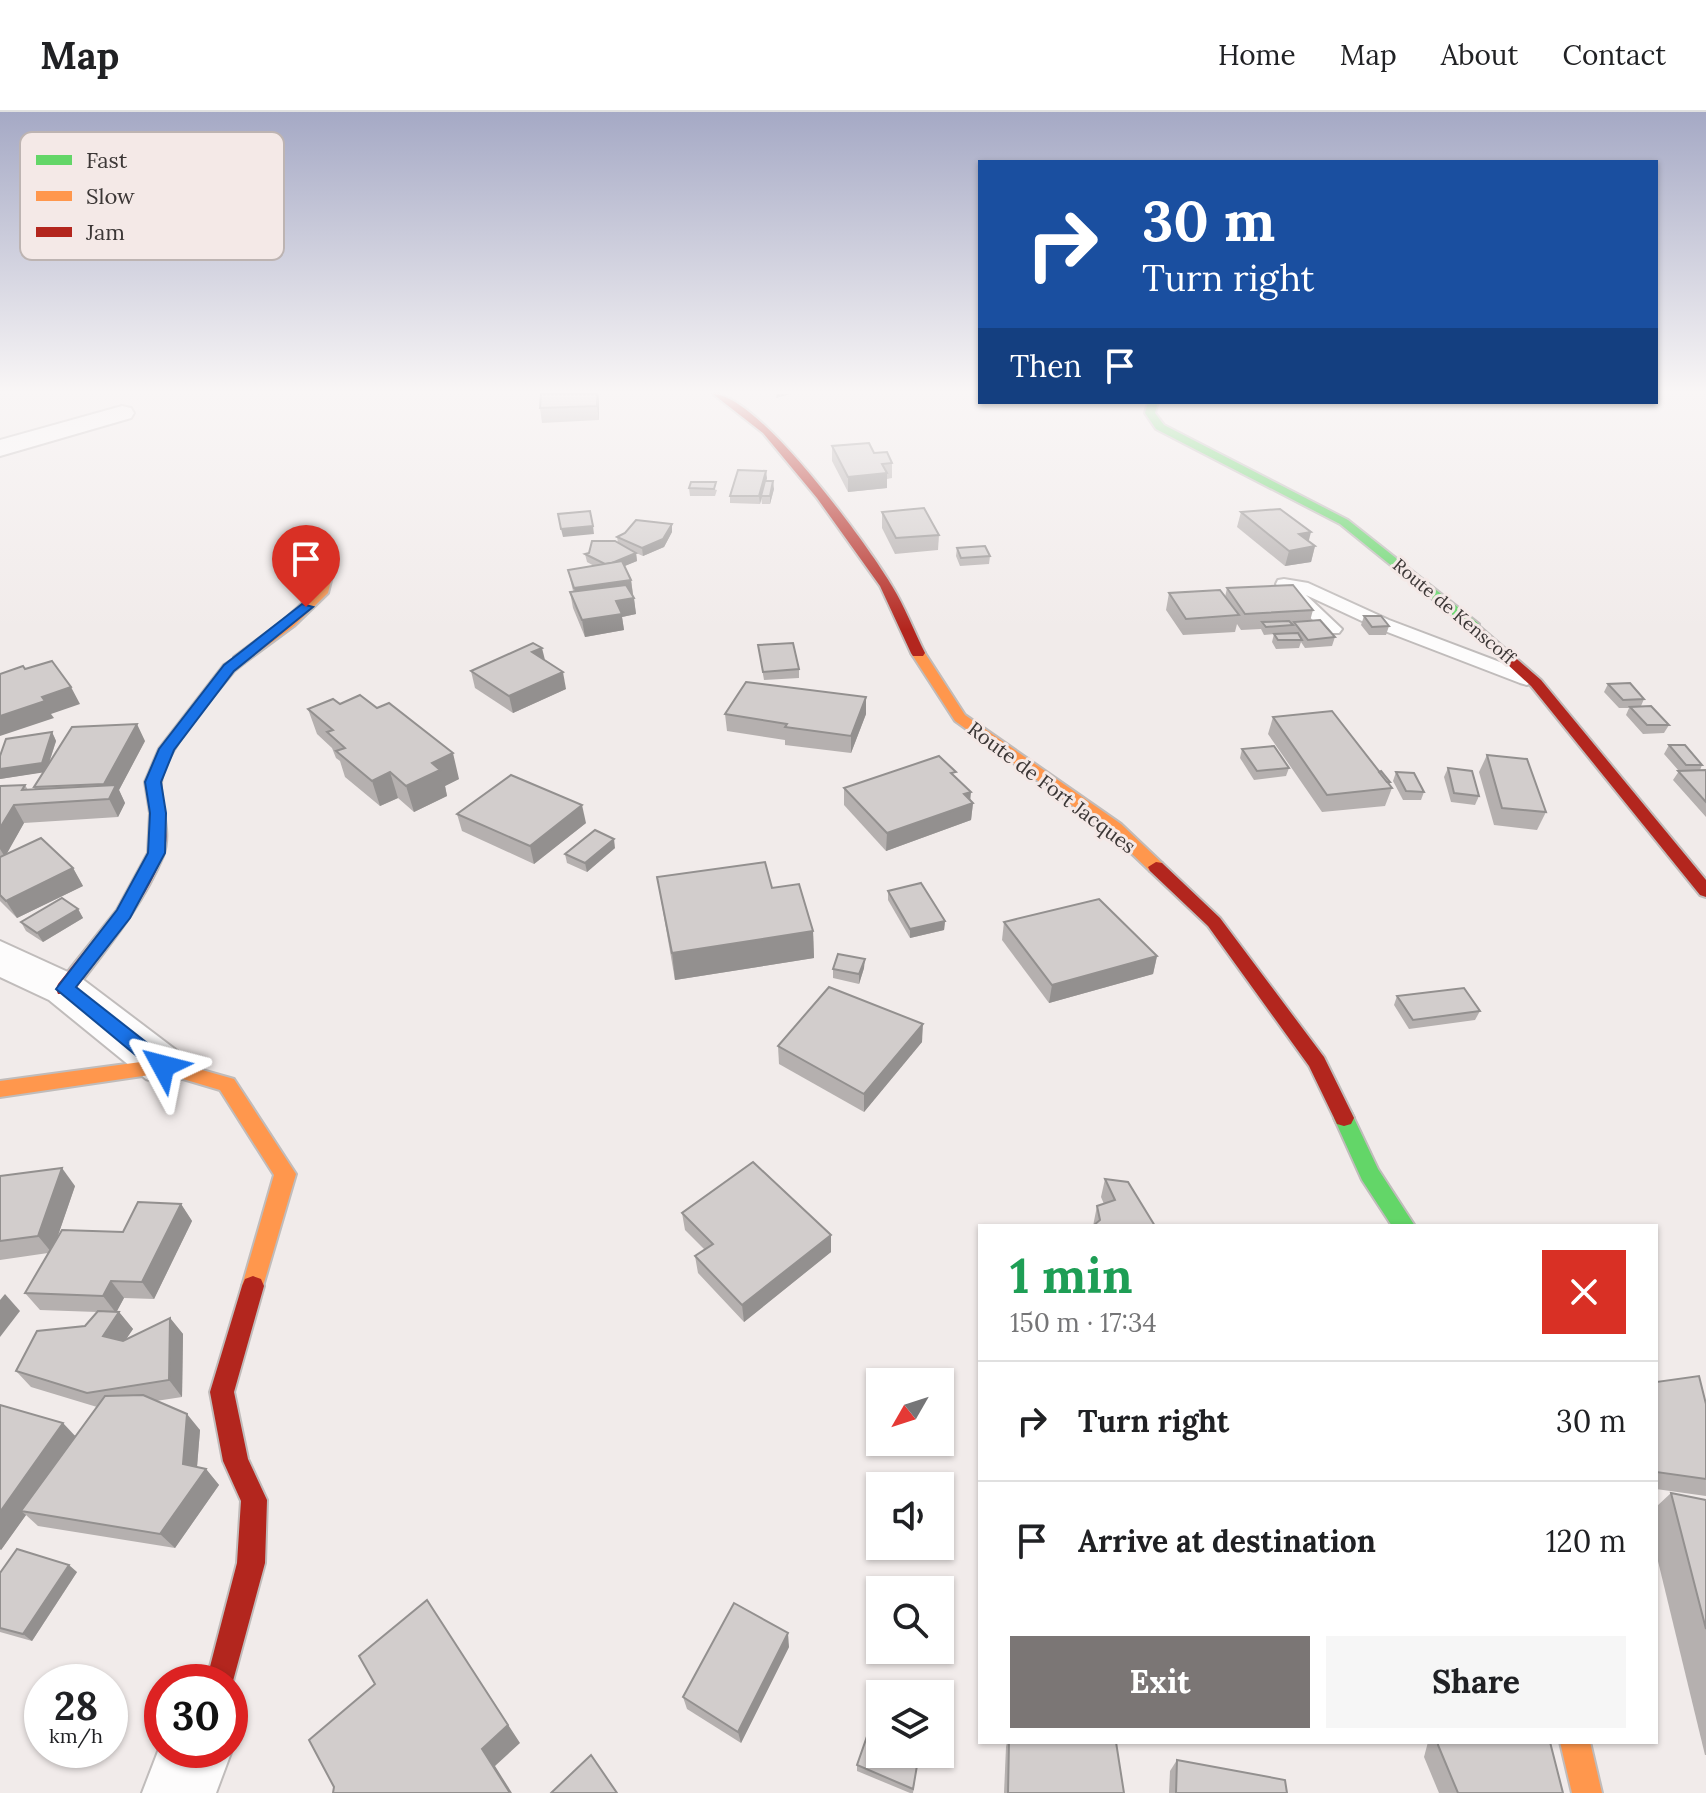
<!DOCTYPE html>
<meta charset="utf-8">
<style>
:root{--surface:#fff;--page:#f6f6f6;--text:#202124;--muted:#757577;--line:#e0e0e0;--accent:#7b7675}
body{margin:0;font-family:Lora,serif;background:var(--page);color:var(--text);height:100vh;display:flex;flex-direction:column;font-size:30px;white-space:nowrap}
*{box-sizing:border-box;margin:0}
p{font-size:26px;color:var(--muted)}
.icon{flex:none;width:44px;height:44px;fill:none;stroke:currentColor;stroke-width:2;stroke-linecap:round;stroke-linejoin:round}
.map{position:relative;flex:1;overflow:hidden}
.side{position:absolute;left:978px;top:1112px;width:680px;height:520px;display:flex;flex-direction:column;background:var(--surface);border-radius:0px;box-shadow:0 2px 6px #0004}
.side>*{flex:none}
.guide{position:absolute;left:978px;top:48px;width:680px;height:244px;border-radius:0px;box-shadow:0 2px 6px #0004;background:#1a4fa0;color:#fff;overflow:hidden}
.needle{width:52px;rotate:231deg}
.tools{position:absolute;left:866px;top:1256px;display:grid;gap:16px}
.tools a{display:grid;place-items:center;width:88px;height:88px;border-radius:0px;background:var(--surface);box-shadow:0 2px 6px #0004;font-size:40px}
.speed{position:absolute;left:24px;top:1552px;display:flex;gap:16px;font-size:40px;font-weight:700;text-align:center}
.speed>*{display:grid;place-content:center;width:104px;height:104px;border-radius:50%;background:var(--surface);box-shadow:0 2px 6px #0004;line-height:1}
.speed small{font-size:20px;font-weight:400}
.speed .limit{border:12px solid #d22;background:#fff;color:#111}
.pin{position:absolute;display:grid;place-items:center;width:68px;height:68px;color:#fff;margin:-82px -34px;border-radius:50% 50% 50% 0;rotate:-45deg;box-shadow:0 0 8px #0007}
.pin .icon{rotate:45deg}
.me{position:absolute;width:88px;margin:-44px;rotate:308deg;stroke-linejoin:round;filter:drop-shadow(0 0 6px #0008)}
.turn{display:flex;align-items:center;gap:28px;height:168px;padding:0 32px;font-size:36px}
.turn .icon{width:104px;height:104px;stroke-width:2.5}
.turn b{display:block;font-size:56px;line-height:68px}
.then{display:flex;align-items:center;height:76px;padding:0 32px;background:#0003;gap:16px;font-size:30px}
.round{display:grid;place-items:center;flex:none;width:84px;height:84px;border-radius:0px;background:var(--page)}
.overview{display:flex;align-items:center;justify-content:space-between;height:136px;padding:0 32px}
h1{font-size:48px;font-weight:800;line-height:60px;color:#1e9e55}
.cta{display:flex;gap:16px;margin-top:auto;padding:16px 32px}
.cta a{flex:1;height:92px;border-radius:0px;background:var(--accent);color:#fff;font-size:32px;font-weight:800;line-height:92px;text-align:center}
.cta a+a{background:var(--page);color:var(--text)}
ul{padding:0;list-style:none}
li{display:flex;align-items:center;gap:24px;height:120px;padding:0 32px;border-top:2px solid var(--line)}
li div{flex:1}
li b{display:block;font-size:30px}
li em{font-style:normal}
header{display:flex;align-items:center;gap:48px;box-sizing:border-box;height:112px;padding:0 40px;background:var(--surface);border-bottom:2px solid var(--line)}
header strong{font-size:38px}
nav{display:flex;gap:44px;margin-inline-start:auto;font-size:28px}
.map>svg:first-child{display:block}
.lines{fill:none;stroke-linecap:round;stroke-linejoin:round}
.lane-casing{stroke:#c0bcbb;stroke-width:4}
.street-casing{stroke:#c0bcbb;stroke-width:4}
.fast-casing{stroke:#c0bcbb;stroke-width:4}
.slow-casing{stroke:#c0bcbb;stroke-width:4}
.jam-casing{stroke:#c0bcbb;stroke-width:4}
.lane{fill:#fdfcfc;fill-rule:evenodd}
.street{fill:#fdfcfc;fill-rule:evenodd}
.fast{fill:#63d668;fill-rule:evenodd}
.slow{fill:#ff974d;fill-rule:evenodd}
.jam{fill:#b3261e;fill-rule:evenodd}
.wall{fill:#b5b0af}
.shaded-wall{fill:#93908f}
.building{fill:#d2cdcc;stroke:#93908f;stroke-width:2}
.route{fill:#1a73e8;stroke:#114b97;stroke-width:2}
.labels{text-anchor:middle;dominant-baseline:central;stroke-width:6;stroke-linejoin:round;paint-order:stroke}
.far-street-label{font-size:18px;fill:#3c3736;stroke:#f4e9e7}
.street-label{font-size:20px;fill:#3c3736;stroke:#f4e9e7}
.key{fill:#f4e9e7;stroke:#bdb4b2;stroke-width:2}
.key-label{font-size:22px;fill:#3c3736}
</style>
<header>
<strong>Map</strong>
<nav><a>Home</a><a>Map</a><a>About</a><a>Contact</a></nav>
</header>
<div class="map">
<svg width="1706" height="1681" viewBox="0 0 1706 1681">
<rect width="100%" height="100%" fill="#f1ebea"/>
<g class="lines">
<g class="lane-casing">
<polygon id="lane" points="1284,467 1308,471 1389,508 1534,563 1536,567 1527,573 1520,571 1377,516 1306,483 1342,517 1339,521 1327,521 1278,476 1276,472 1278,468"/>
</g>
<g class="street-casing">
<g id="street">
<polygon points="122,294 131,296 134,301 131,306 0,344 0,328"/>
<polygon points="0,829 81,866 180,941 187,954 180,967 163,972 146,967 49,888 0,865"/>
<polygon points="162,1629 162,1638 230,1638 230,1634 232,1638 216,1681 142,1681"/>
</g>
</g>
<g class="fast-casing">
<g id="fast">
<polygon points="1148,290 1158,290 1155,301 1164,313 1348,408 1479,512 1467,515 1340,412 1156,317 1145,301"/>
<polygon points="1344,998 1351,1000 1378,1057 1415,1114 1392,1114 1362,1068 1334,1006 1337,1000"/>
</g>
</g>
<g class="slow-casing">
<g id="slow">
<polygon points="325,449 335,452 328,481 294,514 244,551 234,551 234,545 284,508 318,477"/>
<polygon points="918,537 923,538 965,603 1121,712 1162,751 1164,755 1162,759 1150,759 1109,720 955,609 911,541"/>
<polygon points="163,947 234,967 296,1062 261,1181 253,1184 245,1181 242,1174 274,1063 220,978 163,961 0,985 0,969"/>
<polygon points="1560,1630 1590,1630 1602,1681 1572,1681"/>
</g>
</g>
<g class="jam-casing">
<g id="jam">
<path d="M713,282C758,282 868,433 892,474C905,495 914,519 925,541L923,544H913L911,541L880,474L817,386L763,321Z"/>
<polygon points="1472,508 1541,568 1706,768 1706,785 1700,783 1531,574 1467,515 1467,509"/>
<path d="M239,544L244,545V551L234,559C214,584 163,640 161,671C160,695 172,720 163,744C142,795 105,838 72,882H58L56,877L58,872L117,798L148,741L150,701L145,670L159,637L224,553Z"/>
<polygon points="1156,750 1162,751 1220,806 1324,945 1354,1006 1351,1012 1344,1014 1337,1012 1309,954 1208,814 1150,759 1148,755"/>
<polygon points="253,1164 261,1167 264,1174 234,1280 248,1347 267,1388 265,1451 230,1580 230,1570 206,1570 237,1451 241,1389 223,1349 210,1280 242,1174 245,1167"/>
</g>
</g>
<use href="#lane" class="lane"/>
<use href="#street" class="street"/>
<use href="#fast" class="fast"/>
<use href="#slow" class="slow"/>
<use href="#jam" class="jam"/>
</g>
<g class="wall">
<polygon points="599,282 599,308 542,311 540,296"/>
<polygon points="832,334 874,341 892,351 892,366 887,367 887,376 848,380 832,349"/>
<polygon points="767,366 766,369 774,377 770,392 762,392 761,386 760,392 730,391 730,384"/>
<polygon points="691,370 717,378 715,384 690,384 689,376"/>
<polygon points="882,400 939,423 938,438 895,442 882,416"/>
<polygon points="1241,400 1308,429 1315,434 1311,450 1285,454 1237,415"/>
<polygon points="672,412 672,420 664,435 643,444 636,441 637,449 624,454 631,468 636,502 622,505 624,518 585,525 573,496 570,480 573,479 568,458 594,454 587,450 585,442 618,431 617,425"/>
<polygon points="957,436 990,444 989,452 960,454 956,444"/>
<polygon points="1227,476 1313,498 1310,509 1335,525 1332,534 1305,536 1301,530 1299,536 1276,537 1272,530 1274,522 1264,523 1261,517 1241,518 1237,512 1235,520 1183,523 1166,498 1169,481 1225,485"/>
<polygon points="1364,504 1389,514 1386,523 1369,523 1361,513"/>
<polygon points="758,533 799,557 799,566 764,568"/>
<polygon points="545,548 566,577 513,601 475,576 471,559"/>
<polygon points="1608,572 1644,587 1641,594 1669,613 1664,621 1643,622 1626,603 1629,596 1619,596 1604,580"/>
<polygon points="340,592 459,667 445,674 447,684 414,700 398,686 380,694 345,665 340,649 336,646 332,636 317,622 308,597"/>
<polygon points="725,602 866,602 851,641 785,633 785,628 727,619"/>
<polygon points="1273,605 1379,660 1390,670 1389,673 1392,676 1385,694 1322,700 1268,622"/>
<polygon points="52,620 56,629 49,651 145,629 119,678 125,691 118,705 24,711 6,742 73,756 83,774 17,806 0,789 0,674 25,673 28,678 35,678 34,675 43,660 0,667 0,644"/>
<polygon points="1669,633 1702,653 1700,658 1706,658 1706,705 1673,668 1679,659 1664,642"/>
<polygon points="1242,637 1289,656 1286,664 1254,668 1240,646"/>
<polygon points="1487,643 1546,700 1537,718 1494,713 1479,660"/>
<polygon points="1448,656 1479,684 1475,693 1451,690 1444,665"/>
<polygon points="1396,660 1424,680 1421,688 1403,688 1393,669"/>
<polygon points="956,666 973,691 971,708 886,739 844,693 844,676"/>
<polygon points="457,702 586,711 534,752 462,719"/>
<polygon points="615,736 587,760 567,751 565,742"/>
<polygon points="657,765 772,776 813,819 814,846 675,868"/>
<polygon points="888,779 945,809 944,818 910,826 888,788"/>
<polygon points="78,797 83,806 43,830 26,819 21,810"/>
<polygon points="1004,810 1157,844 1153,862 1049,891 1002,828"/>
<polygon points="864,856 859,872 833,866 833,857"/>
<polygon points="1397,884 1480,899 1475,908 1409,917 1394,893"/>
<polygon points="922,930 864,1000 779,952 778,934"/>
<polygon points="0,1064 75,1074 57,1126 123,1120 181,1092 192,1109 154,1187 124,1186 116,1200 119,1200 133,1217 125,1228 170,1206 183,1222 182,1285 156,1289 200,1318 197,1355 206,1357 219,1373 175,1436 38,1414 26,1403 1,1438 0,1437 0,1293 76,1324 97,1295 31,1275 16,1259 85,1214 97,1200 40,1198 25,1181 48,1141 0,1148"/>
<polygon points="1105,1067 1155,1114 1093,1114 1097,1094 1104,1092 1101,1085"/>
<polygon points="682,1101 831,1140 744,1210 698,1161 695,1144 705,1138 685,1118"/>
<polygon points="1656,1270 1706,1292 1706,1384 1656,1377"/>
<polygon points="1671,1381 1706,1388 1706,1643 1705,1643 1656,1441 1656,1395"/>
<polygon points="77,1460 32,1529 0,1520 0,1461"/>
<polygon points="789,1535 741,1631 687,1597 683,1585"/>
<polygon points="1007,1630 1116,1630 1124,1681 1004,1681 1006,1635"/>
<polygon points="1428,1630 1550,1630 1563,1681 1439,1681 1424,1645"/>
<polygon points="919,1642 913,1681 910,1681 857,1659 857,1653"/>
<polygon points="1177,1648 1287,1681 1169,1681 1170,1659"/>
</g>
<g class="shaded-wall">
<polygon points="597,282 599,282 599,308 597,294"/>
<polygon points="776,282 790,282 776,286"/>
<polygon points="766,359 767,366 760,392 759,384"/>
<polygon points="887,361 887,376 848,380 848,365"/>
<polygon points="773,369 774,377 770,392 770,384"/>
<polygon points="672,412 672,420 664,435 643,444 642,436"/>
<polygon points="593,414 594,422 563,425 561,417"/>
<polygon points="1311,420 1307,436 1299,422"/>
<polygon points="1315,434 1311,450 1285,454 1289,439"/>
<polygon points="636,441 637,449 608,461 607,453"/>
<polygon points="631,468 633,484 577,493 574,476"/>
<polygon points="634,486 636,502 622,505 624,518 585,525 582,508 616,489"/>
<polygon points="542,536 546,552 532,540"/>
<polygon points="563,560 566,577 513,601 509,584"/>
<polygon points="71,575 80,592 51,602 54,606 0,624 0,604 42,585"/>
<polygon points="866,585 866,602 851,641 851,624"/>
<polygon points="137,612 145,629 119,678 125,691 118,705 109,687 110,684 104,672"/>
<polygon points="52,620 56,629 46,660 0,667 0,657"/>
<polygon points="453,641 459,667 445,674 447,684 414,700 406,674 432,651"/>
<polygon points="390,660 398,686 380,694 372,669"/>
<polygon points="971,680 970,691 973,691 971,708 886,739 887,721 964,682"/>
<polygon points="14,693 24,711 5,745 0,737 0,716"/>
<polygon points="582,693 586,711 534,752 530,734"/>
<polygon points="614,727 615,736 587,760 585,751"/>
<polygon points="73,756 83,774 17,806 6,789"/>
<polygon points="78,797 83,806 43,830 37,821"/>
<polygon points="945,809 944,818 910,826 910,817"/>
<polygon points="813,819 814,846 675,868 672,841"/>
<polygon points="1157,844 1153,862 1049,891 1052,873"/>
<polygon points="865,847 864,856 859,872 859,862"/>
<polygon points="923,912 922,930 864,1000 864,982"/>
<polygon points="62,1056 75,1074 52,1141 38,1124"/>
<polygon points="181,1092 192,1109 154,1187 142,1170"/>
<polygon points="831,1123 831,1140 744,1210 742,1193"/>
<polygon points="111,1169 124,1186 116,1201 103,1184"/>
<polygon points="5,1182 20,1199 0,1225 0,1188"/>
<polygon points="119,1200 133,1217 117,1241 103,1224"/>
<polygon points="170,1206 183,1222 182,1285 169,1268"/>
<polygon points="187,1302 200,1318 196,1367 183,1352"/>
<polygon points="63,1311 78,1327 21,1399 26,1403 1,1438 0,1437 0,1400"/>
<polygon points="206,1357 219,1373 175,1436 160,1422"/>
<polygon points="69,1453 77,1460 32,1529 23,1522"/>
<polygon points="427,1488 520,1631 495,1654 512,1681 510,1681 482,1637"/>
<polygon points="788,1521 789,1535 741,1631 738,1620"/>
</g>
<g class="building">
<polygon points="541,282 597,282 597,294 540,296"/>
<polygon points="869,331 874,341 887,340 892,351 882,352 887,361 848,365 832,334"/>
<polygon points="738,358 766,359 759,384 730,384"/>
<polygon points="765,369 773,369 770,384 761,384"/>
<polygon points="691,370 716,370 714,377 689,376"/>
<polygon points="924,396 939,423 896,426 882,400"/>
<polygon points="1280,397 1311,420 1299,422 1315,434 1289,439 1241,400"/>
<polygon points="590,399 593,414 561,417 558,402"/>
<polygon points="636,408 672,412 663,427 642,436 617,425 625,421"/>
<polygon points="592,429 615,429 636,441 612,451 605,452 585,442 589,441"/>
<polygon points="985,434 990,444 961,446 957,436"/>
<polygon points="622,449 631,468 574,476 568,458"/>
<polygon points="626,473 634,486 616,489 622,502 582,508 570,480"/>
<polygon points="1293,473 1313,498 1245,502 1227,476"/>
<polygon points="1220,478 1239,503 1186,507 1169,481"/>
<polygon points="1364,504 1381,504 1389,514 1372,515"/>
<polygon points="1320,508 1335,525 1308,528 1294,510"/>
<polygon points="1289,509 1293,513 1266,515 1262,510"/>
<polygon points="1298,521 1302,528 1278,528 1274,522"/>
<polygon points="533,531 542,536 532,540 563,560 509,584 471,559"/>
<polygon points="793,531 799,557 763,560 758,533"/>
<polygon points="52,549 71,575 42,585 45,589 0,604 0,562 23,554 25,557"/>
<polygon points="746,570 866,585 851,624 785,615 787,612 725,602"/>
<polygon points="1630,571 1644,587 1623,588 1608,572"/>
<polygon points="360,583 377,596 389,591 453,641 432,651 440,658 406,674 390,660 372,669 336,639 345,636 327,620 333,618 308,597 333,587 340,592"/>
<polygon points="1651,594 1669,613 1647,613 1630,595"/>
<polygon points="1332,599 1392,676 1327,683 1273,605"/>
<polygon points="137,612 104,672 34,675 72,615"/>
<polygon points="52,620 42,651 0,657 0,644 6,627"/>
<polygon points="1669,633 1685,633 1702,653 1686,653"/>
<polygon points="1274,634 1289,656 1257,659 1242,637"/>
<polygon points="1487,643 1527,647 1546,700 1502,696"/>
<polygon points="939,644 956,660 951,661 971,680 964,682 973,691 887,721 844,676"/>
<polygon points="1448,656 1472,659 1479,684 1454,681"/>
<polygon points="1706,658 1706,690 1678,659"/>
<polygon points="1381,659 1390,670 1387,670 1379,660"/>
<polygon points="1396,660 1414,661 1424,680 1406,679"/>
<polygon points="511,663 582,693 530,734 457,702"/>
<polygon points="25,673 22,678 116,673 109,687 14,693 0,716 0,674"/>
<polygon points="595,718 614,727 585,751 565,742"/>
<polygon points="41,726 73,756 6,789 0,783 0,745"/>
<polygon points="765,750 772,776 799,772 813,819 672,841 657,765"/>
<polygon points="921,771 945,809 910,817 888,779"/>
<polygon points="62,786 78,797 37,821 21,810"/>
<polygon points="1099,787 1157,844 1052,873 1004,810"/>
<polygon points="838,842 865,847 859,862 833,857"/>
<polygon points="829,875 923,912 864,982 778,934"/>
<polygon points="1464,876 1480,899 1413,908 1397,884"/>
<polygon points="753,1050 831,1123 742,1193 695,1144 713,1132 682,1101"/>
<polygon points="62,1056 38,1124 0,1129 0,1064"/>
<polygon points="1105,1067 1128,1070 1155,1114 1093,1114 1100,1108 1097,1094 1115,1088"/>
<polygon points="138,1090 181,1092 142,1170 111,1169 103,1184 25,1181 62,1118 123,1120"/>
<polygon points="98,1199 119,1200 103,1224 123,1229 170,1206 169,1268 87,1281 16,1259 37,1219 85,1214"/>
<polygon points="1699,1264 1706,1292 1706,1367 1656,1360 1656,1270"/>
<polygon points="143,1283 187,1302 183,1352 206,1357 160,1422 21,1399 105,1284"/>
<polygon points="0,1293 63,1311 0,1400"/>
<polygon points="1671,1381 1706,1388 1706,1517"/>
<polygon points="17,1437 69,1453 23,1522 0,1516 0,1461"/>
<polygon points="427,1488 508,1613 482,1637 510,1681 333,1681 334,1675 309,1628 375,1572 359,1544"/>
<polygon points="734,1491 788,1521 738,1620 683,1585"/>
<polygon points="871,1613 880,1618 880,1642 919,1642 913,1677 857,1653"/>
<polygon points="1009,1630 1116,1630 1124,1681 1008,1681"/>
<polygon points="1438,1630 1550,1630 1563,1681 1458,1681 1438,1633"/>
<polygon points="591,1643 617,1681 551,1681"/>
<polygon points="1177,1648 1285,1668 1287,1681 1176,1681"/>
</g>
<linearGradient id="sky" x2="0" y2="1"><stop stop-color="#a5a9c5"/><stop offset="0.54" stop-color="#f9f6f6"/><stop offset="1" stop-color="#f9f6f6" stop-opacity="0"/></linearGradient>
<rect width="1706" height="518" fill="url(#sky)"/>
<polygon class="route" points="302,492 313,495 234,559 174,638 161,670 166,701 165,741 130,806 76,875 170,949 173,954 170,960 156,960 56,877 117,798 148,741 150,701 145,670 159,637 224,553"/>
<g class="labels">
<g class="far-street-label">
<text transform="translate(1454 499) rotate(40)">Route de Kenscoff</text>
</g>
<g class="street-label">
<text transform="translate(1052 675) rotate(37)">Route de Fort Jacques</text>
</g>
</g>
<rect x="20" y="20" width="264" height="128" rx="12" class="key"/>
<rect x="36" y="43" width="36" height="10" fill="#63d668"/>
<rect x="36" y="79" width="36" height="10" fill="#ff974d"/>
<rect x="36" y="115" width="36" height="10" fill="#b3261e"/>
<g class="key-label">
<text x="86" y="56">Fast</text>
<text x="86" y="92">Slow</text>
<text x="86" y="128">Jam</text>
</g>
</svg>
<div class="tools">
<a><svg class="needle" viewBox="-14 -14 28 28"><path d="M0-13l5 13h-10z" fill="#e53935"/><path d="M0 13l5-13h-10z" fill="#757577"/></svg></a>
<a><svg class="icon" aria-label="sound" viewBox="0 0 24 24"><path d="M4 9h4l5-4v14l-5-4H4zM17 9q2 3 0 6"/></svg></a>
<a><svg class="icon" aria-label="search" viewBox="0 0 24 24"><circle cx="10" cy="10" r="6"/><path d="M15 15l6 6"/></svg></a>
<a><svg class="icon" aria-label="layers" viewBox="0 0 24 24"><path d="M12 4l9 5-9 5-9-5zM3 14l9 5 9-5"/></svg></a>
</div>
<div class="speed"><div>28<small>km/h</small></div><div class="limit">30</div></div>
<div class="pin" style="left:306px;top:495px;background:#d93025"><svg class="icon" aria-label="arrive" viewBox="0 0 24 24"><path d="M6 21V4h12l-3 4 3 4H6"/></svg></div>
<svg class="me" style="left:163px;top:954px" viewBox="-20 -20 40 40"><path d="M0-17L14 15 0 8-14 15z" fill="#1a73e8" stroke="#fff" stroke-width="4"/></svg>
<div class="guide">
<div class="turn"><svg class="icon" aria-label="right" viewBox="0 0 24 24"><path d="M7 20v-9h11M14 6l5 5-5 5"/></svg><div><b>30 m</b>Turn right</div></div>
<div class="then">Then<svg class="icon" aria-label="arrive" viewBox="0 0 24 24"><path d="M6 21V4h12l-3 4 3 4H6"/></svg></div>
</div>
<section class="side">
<div class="overview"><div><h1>1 min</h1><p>150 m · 17:34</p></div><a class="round" style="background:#d93025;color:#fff"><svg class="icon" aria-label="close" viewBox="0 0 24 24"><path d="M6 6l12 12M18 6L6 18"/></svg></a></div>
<ul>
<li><svg class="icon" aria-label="right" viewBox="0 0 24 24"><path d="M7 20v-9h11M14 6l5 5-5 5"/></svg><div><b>Turn right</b></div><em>30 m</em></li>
<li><svg class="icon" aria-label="arrive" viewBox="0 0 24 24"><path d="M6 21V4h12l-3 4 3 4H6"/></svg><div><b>Arrive at destination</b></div><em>120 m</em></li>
</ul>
<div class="cta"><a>Exit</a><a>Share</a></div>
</section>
</div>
